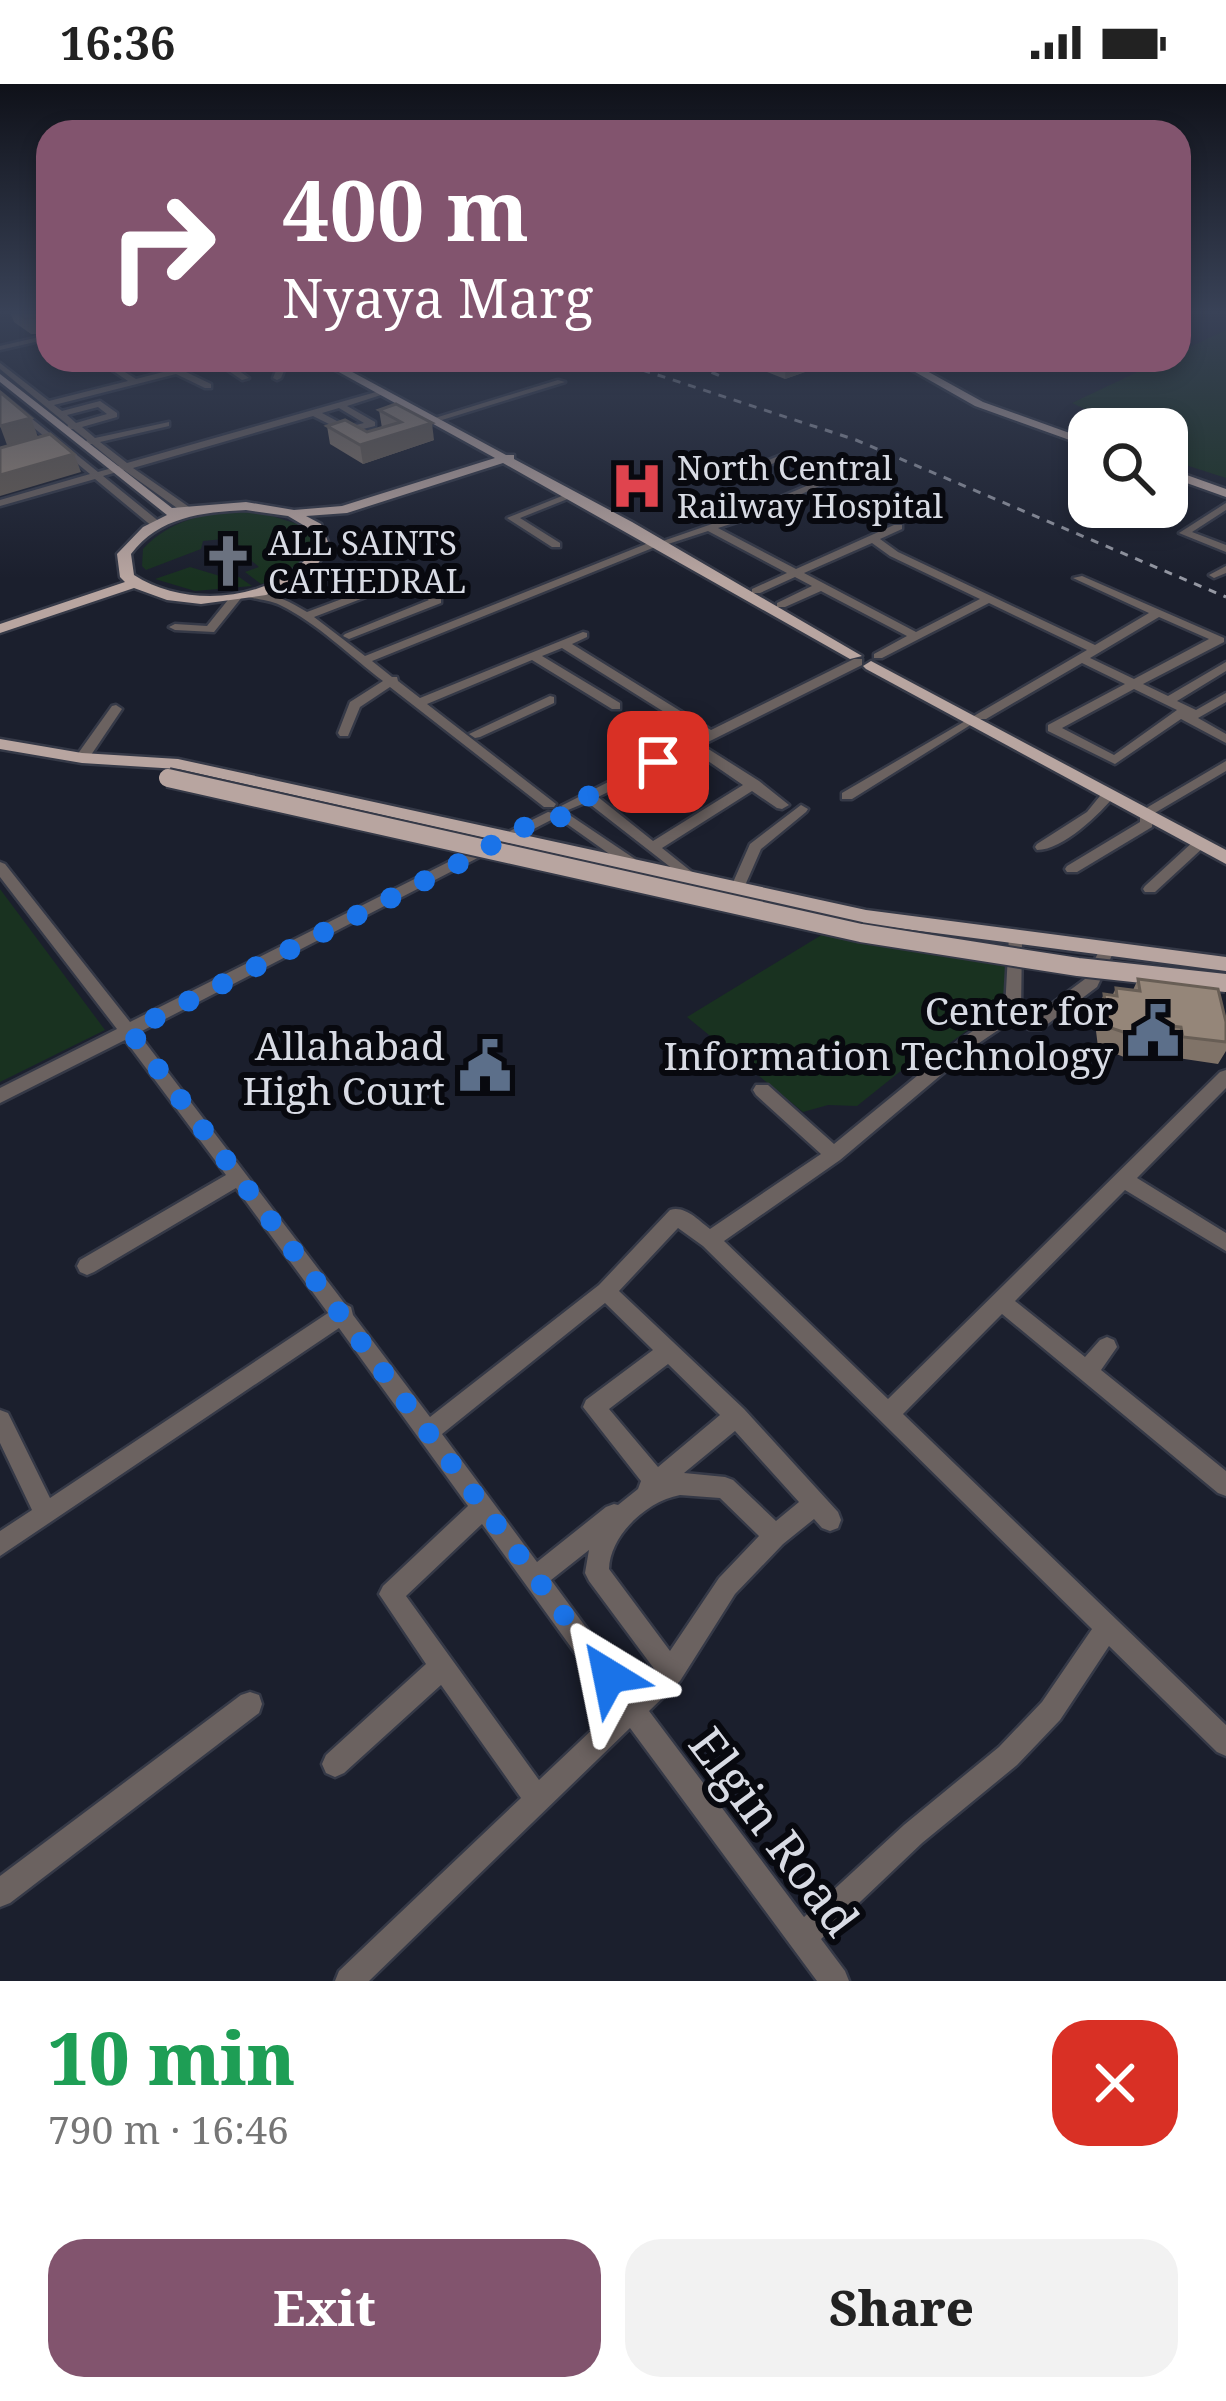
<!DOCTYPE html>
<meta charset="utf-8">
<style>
:root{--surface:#fff;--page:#f2f2f2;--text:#222;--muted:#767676;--accent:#82546e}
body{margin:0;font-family:"Noto Serif",serif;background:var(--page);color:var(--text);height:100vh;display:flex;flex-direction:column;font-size:45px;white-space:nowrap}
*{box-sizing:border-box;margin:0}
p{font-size:39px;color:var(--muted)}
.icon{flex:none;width:66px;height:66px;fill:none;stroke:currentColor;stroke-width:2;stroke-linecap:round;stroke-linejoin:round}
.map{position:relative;height:1897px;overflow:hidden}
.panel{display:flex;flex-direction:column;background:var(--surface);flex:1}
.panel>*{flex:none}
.guide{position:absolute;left:36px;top:36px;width:1155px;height:252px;border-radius:36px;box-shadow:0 6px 18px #0003;background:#82546e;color:#fff;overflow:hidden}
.tools{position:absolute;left:1068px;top:324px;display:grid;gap:24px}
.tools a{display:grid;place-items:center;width:120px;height:120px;border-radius:24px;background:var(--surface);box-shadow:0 6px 18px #0003;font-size:60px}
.pin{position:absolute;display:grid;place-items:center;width:102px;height:102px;color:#fff;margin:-51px;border-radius:24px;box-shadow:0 6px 18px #0006}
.me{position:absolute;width:132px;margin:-66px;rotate:325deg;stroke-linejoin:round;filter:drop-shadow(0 0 9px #0008)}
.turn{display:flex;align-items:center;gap:42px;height:252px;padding:0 48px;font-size:54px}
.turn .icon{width:156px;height:156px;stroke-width:2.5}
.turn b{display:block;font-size:84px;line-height:102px}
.round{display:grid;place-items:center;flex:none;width:126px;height:126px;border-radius:36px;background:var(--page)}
.headline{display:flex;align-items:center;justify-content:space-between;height:204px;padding:0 48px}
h1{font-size:72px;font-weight:800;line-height:90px;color:#1e9e55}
.button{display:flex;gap:24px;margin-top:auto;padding:24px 48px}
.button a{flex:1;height:138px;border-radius:36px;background:var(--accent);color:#fff;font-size:48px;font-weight:800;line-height:138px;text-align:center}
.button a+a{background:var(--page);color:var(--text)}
.status{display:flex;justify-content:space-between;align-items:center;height:84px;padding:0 60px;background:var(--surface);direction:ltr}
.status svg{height:33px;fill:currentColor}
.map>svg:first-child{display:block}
.green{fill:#193220}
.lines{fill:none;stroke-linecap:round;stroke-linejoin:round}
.minor-casing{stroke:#353947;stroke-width:5}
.major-casing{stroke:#353947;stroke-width:5}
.minor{fill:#6b6260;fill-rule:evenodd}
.major{fill:#b8a5a0;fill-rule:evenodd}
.rail{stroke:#9598a3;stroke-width:3;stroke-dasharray:8 8;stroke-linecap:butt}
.major-bridge-casing{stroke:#353947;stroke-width:22;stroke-linecap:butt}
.major-bridge{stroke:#b8a5a0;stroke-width:18}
.wall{fill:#807368}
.shaded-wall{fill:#685e55}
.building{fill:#958679;stroke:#685e55;stroke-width:3}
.route{stroke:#1a73e8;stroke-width:21;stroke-dasharray:0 37.8}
.labels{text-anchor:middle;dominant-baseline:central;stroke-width:12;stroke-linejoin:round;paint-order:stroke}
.far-poi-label{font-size:33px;fill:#d8dbe4;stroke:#08090f;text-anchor:start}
.poi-label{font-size:39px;fill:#d8dbe4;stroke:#08090f;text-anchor:end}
.near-street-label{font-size:48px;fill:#d8dbe4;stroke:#08090f}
</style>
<div class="status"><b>16:36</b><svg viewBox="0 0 49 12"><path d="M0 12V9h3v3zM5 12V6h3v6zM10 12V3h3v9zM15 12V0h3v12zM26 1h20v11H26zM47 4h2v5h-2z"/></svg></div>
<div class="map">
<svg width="1226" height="1897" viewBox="0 0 1226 1897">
<rect width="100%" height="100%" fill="#1b1f2d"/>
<g class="green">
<polygon points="1226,246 1226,394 1167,375 1167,345 1106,345 1106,335 1072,319 1163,276 1179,276 1179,268"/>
<path d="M259,428L304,442L266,456L305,444L311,448C316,479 286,491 261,500L245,488L259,483L240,467L244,463L223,455L203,457L201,465L146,486L142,482L143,465C173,432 217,426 259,428Z"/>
<polygon points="190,483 230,495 239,493 252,502 195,507 155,495"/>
<polygon points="0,805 105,946 0,998"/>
<polygon points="828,847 1011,875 1001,922 936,969 917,974 857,1022 828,1021 803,1028 687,933"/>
</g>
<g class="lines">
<g class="minor-casing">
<g id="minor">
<polygon points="48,251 48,255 0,266 0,262"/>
<path d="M97,276H106L136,295L210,276H224L249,294L242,296L217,279L184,287L211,300V304H205L176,290L54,321L62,327L100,317L117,329V333L82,343L95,354L169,338V342L100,358L127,379L383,306L387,309L347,322L375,338V342L347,349L313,332L133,384L192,425V429H184L124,386L103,392L161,439V443H153L95,395L0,422V416L90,390L0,316V309L98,388L119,382L92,360H85L87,356L73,345H67L68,341L0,285V279L49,317L128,297ZM98,323L107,330L76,339L67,331ZM339,324L364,339L348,343L322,329Z"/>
<polygon points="274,276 282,276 286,282 281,294 277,296 273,294 278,282"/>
<polygon points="558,296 565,298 442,336 435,334"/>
<polygon points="781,371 789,373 742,392 734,390"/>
<path d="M816,398L824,400L743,436L718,444L796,485L894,441H902V445L880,455L898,468L1095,561L1149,529L1073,494L1082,492L1224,554V558L1143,600L1168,612L1226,578V587L1177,617L1196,626L1226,609V618L1198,634L1226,650V659L1181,635L1115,680L1048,647V641L1125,600L1082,579L986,635H980L852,715H842V709L1087,566L989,519L882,574H874V570L907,552L821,507L785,523H777V519L812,502L795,493L760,509H752V505L787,489L708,447L668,460L663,457L735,432ZM872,459L890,472L980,515L916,548L804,489ZM1159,533L1209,555L1134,595L1090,574ZM1134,605L1177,626L1114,671L1062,644Z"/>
<polygon points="567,410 575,412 520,434 560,459 560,463 552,463 507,434"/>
<polygon points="1226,419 1226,426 1192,448 1226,461 1226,468 1179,449"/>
<path d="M656,456L661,459L660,461L372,577L392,593H397L398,597L420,614L583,548L587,549V553L572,560L711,646L854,575H862V581L702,661L759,697L789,721L782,725L777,724L752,707L662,764L692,788L694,791L687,796L587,718L568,726L561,722L701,651L562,564L542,572L620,619V625H612L532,576L427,620L556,720L554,723H544L390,603L360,623L348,652H340L338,649L350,618L383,597C350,572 317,539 280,521C268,515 254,516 243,511C265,504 287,516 307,528L406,491L441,515V519L349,555L343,552L345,550L429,516L405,498L314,533L365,572ZM692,666L743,701L653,757L598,713Z"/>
<polygon points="1226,482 1226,489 1214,494 1209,491"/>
<polygon points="232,511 242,513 214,548 175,546 169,543 175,540 207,542"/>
<polygon points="550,612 554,613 554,619 480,653 475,654 469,650"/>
<polygon points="116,621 122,625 87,677 77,677 77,671 112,622"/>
<polygon points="1226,677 1226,687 1153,730 1152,743 1077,788 1067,788 1065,785 1067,782 1140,738 1140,731 1148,723"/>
<path d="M1109,706L1116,710C1100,730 1063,766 1037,766L1035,763L1037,760L1087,728L1104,707Z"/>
<polygon points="801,721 808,725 806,728 761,765 743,806 733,806 731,803 750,760"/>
<path d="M548,728L553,729V735L138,949L345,1220L351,1223L353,1231L430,1333L599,1201L670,1126C685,1121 699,1137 710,1145L821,1070L756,1011L753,1006L756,1001H768L834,1060L967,951L1005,925L1009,852L1014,851L1022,856L1021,925L1034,933L1085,895L1101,863L1106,862L1114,867L1097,903L1041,945H1029L1013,936L979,959L840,1076L724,1157L888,1315L1220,988L1226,986V1004L1137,1094L1226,1149V1167L1125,1106L1015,1217L1085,1273L1100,1256L1107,1253L1114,1256L1117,1263L1101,1286L1226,1387V1412L1218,1409L1002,1230L903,1330L1226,1641V1672L1217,1668L1109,1562L1060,1636L1017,1681L922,1759L821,1855L845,1887L849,1897H817L630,1644L369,1897H335L339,1887L521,1714L441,1601L344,1689L335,1693L326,1689L322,1680L326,1671L426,1580L379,1510L383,1502L468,1422L339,1244L0,1472V1447L32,1426L0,1359V1326L8,1329L50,1414L328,1229L236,1104L94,1188L87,1191L80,1188L77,1182L80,1176L226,1091L125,956L0,1019V1004L117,945L0,793V778L5,780L130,938ZM678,1144L703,1162L1092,1545L1042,1618L999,1663L904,1741L804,1833L649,1627L680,1597L735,1510L783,1460L814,1435L822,1444L830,1447L838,1444L841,1436L838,1428L744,1325L619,1207ZM605,1219L653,1266L586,1316L583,1323L641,1397L638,1405L618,1421L614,1420L606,1423L537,1478L442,1350ZM668,1280L720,1331L658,1383L609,1325ZM735,1347L799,1418L776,1437L733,1396L725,1393L684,1389ZM680,1411L720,1414L759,1452L719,1494L670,1567L609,1485C610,1451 647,1417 680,1411ZM482,1440L615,1624L539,1696L406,1512ZM589,1466L585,1489L589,1497L655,1586L633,1607L551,1496Z"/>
<polygon points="565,728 635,775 637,778 635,781 625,781 560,735 560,729"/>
<polygon points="1200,754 1205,756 1207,759 1205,762 1155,808 1145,808 1143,805 1145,802 1195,756"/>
<polygon points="250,1608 259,1611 262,1620 259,1629 10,1819 0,1823 0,1792 241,1611"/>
</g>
</g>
<g class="major-casing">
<g id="major">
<path d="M317,276H330L506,371H514V375L632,438L862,572L850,575L503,379L347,429L306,432L321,440L330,463L314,485L293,500L266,511L201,520L167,516L134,504L0,549V540L125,498L120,493L117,470L143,443L167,431L0,298V290L172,424L246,418L294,426L342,422L495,374ZM246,426L288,432L310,445L316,463C277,518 188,526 134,491L131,470C159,433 202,428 246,426Z"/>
<polygon points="894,276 907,276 983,318 1089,356 1089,363 975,322"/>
<polygon points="1167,384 1226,405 1226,413 1167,392"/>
<polygon points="871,577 1226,766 1226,780 866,585 863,582"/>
<polygon points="0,655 82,669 178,675 866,826 1226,873 1226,887 866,840 178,685 82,679 0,665"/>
</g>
</g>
<use href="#minor" class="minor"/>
<use href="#major" class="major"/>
<g class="rail">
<polyline points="612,276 856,356 1226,513"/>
<polyline points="682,276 723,293"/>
</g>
<g class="major-bridge-casing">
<polyline id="major-bridge" points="168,694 861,849 1078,883 1226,899"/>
</g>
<use href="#major-bridge" class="major-bridge"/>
</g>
<g class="wall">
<polygon points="11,230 48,230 48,250 31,250 14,238"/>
<polygon points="114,276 159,276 160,282 134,288"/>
<polygon points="737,276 806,276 805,288 785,295"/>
<polygon points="379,326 434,356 363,380 330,360 327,342 367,348 382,344"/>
<polygon points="1138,895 1226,938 1226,967 1218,980 1171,973 1169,964 1149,961 1144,969 1127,967 1124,973 1098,963 1094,931 1104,910 1112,912 1116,904 1133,906"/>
</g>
<g class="shaded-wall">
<polygon points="130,276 159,276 160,282 134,288"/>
<polygon points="797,276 806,276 805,288 785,295 786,280"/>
<polygon points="31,334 38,353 7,361 0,342"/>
<polygon points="432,339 434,356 363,380 360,361"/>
<polygon points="74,370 81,388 0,412 0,391"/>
</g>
<g class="building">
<polygon points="19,230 48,230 48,233 25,234"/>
<polygon points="0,308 31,334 0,342"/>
<polygon points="396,320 432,339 360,361 327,342 345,336 367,348 401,338 379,326"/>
<polygon points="50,350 74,370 0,391 0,364"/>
<polygon points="1138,895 1218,905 1226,938 1226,958 1183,953 1181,943 1154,940 1156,948 1134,946 1135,952 1108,943 1104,910 1117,912 1116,904 1140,907"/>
</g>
<linearGradient id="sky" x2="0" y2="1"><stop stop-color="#0f1119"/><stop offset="0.46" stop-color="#394257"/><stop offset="1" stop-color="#394257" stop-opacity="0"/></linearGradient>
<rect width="1226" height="495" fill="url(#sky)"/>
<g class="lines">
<path class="route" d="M609,1592L130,947L481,768C511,747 531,738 565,732L568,722L658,678"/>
</g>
<defs>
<g id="hospital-bare" transform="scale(4.14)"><path d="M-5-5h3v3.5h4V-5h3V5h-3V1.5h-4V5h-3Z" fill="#e0444e" stroke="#08090f" stroke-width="2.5" paint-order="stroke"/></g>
<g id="church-bare" transform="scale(4.14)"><path d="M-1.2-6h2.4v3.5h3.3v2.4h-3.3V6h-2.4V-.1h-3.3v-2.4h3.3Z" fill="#6b7280" stroke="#08090f" stroke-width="2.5" paint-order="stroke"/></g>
<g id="civic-bare" transform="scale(4.14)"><path d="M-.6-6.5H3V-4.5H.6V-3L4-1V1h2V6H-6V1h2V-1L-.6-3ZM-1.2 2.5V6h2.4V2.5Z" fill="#5c6f8a" stroke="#08090f" stroke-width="2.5" paint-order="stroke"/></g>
</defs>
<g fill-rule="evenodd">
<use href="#hospital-bare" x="637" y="402"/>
<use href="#church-bare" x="228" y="477"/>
<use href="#civic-bare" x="1153" y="947"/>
<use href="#civic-bare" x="485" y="982"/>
</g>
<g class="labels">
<g class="far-poi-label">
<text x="677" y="383">North Central<tspan x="677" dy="38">Railway Hospital</tspan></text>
<text x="268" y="458">ALL SAINTS<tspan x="268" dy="38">CATHEDRAL</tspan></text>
</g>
<g class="poi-label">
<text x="1113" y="925">Center for<tspan x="1113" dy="45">Information Technology</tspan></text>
<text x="445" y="960">Allahabad<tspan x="445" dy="45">High Court</tspan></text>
</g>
<g class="near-street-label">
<text transform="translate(775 1747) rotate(53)">Elgin Road</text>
</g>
</g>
</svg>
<div class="tools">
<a><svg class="icon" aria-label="search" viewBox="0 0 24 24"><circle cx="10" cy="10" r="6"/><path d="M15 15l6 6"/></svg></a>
</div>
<div class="pin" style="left:658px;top:678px;background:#d93025"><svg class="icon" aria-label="arrive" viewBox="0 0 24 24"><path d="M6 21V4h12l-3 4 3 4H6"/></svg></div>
<svg class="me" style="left:609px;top:1592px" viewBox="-20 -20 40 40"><path d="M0-17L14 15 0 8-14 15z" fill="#1a73e8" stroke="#fff" stroke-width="4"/></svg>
<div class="guide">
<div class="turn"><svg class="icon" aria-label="right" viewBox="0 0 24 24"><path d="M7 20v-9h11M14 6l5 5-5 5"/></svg><div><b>400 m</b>Nyaya Marg</div></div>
</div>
</div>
<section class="panel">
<div class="headline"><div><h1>10 min</h1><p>790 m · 16:46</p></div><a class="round" style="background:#d93025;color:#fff"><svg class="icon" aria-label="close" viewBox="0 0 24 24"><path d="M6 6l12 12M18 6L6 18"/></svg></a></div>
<div class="button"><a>Exit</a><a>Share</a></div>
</section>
